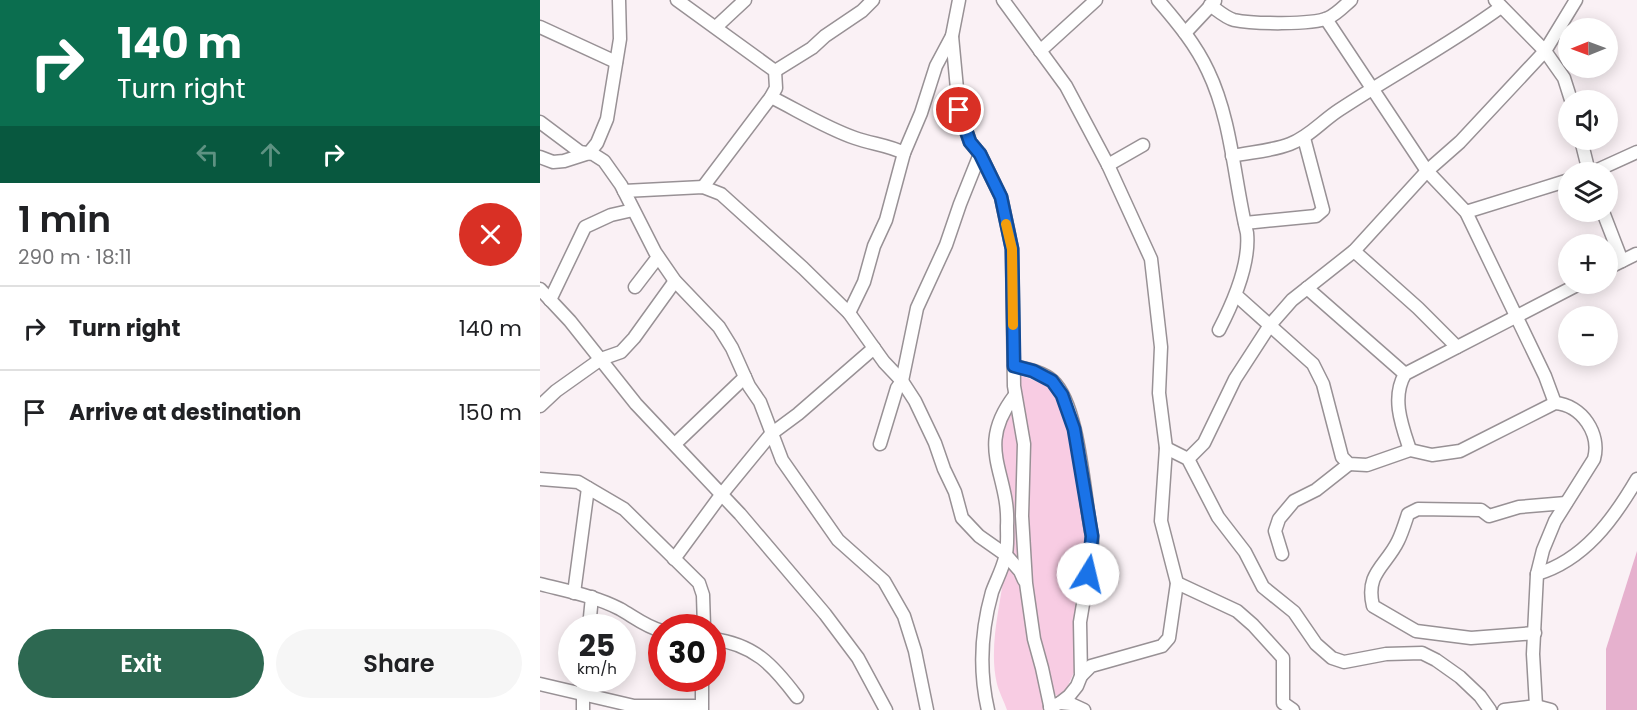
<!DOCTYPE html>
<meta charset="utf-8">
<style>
:root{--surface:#fff;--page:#f6f6f6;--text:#202124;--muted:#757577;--line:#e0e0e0;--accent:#2d6851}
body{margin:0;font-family:Poppins,sans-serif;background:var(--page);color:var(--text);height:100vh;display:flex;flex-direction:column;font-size:22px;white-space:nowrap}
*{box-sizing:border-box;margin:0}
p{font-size:20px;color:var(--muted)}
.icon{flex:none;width:33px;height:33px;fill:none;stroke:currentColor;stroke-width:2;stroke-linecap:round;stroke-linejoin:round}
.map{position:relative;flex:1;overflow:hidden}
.drawer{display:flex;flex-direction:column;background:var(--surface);width:540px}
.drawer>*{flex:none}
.top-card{background:#0b6e4f;color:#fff;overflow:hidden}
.needle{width:39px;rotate:269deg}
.fabs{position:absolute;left:1018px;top:18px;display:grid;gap:12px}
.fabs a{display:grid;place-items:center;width:60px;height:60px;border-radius:50%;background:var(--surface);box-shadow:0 3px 15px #0003;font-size:30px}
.speed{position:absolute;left:18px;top:614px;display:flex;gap:12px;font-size:30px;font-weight:700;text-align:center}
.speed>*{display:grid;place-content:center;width:78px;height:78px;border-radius:50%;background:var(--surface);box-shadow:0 3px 15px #0003;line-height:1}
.speed small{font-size:15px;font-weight:400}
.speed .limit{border:9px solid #d22;background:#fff;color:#111}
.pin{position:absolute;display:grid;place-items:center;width:51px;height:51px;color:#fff;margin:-26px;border:3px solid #fff;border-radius:50%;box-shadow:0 2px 6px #0007}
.me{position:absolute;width:66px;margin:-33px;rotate:9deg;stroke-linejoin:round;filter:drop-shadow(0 0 4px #0008)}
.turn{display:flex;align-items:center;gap:21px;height:126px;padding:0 18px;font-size:27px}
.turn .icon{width:78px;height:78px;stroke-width:2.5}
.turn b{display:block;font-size:42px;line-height:51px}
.lanes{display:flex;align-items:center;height:57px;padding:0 18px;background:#0003;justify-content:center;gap:30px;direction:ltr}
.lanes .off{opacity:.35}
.round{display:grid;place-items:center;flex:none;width:63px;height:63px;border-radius:32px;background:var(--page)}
.headline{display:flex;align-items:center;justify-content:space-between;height:102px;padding:0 18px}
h1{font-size:36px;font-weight:600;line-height:45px}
.button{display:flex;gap:12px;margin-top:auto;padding:12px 18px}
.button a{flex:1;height:69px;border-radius:36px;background:var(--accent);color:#fff;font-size:24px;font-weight:600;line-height:69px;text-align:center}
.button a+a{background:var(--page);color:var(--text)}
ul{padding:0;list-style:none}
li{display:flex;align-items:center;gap:18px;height:84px;padding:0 18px;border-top:2px solid var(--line)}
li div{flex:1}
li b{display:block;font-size:22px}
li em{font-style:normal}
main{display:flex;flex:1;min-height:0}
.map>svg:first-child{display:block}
.green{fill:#f8cce3}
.forest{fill:#e6b1ce}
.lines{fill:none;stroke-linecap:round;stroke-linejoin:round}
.street-casing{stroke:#989195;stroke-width:15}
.street{stroke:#fff;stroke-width:12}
.route-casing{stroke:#114b97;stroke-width:15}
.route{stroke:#1a73e8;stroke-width:10}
.slow{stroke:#f59e0b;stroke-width:10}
</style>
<main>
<section class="drawer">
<div class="top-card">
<div class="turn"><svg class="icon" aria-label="right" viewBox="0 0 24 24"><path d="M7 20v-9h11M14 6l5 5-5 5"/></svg><div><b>140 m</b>Turn right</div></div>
<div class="lanes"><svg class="icon off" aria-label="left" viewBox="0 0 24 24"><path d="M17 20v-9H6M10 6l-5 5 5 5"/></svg><svg class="icon off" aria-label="ahead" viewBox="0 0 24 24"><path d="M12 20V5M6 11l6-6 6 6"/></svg><svg class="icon" aria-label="right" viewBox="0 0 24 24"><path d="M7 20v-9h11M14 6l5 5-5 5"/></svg></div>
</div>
<div class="headline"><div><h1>1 min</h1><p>290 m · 18:11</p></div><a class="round" style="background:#d93025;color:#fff"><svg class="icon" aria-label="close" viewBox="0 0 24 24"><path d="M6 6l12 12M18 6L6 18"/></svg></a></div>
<ul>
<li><svg class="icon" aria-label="right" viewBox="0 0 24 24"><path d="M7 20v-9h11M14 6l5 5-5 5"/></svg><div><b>Turn right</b></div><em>140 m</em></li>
<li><svg class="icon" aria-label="arrive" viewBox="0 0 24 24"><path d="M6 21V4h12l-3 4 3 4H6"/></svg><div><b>Arrive at destination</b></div><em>150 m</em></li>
</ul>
<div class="button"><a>Exit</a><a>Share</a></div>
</section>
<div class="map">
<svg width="1097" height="710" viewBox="0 0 1097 710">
<rect width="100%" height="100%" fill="#faf1f5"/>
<g class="green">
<polygon points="480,375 506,385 516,394 534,453 547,535 543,572 535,602 536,668 525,692 517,696 511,691 493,612 486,520 488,456 491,442 479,393"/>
<polygon points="470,408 481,448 481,567 474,558 472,551 459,436"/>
<path d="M465,567L472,568L481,585L484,618L501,681L503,710H467C464,701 459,692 457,684C448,647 461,603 465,567Z"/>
</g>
<polygon class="forest" points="1097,551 1097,710 1066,710 1066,649"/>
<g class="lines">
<g class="street-casing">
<g id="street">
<polyline points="137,0 235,71 236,88 231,97 163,187"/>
<polyline points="419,0 412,36 419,110 430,142 440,154 461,197 472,249 474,386 484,444 482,516 486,583 494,639 502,668 511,710"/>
<polyline points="463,0 526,86 568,165 611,259 621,347 619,393 626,448 621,521 637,583 629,638 622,646 551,666 541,676"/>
<path d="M618,0C637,22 656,45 668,71C692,121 694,180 707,233C710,263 693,303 679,330"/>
<polyline points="955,0 1005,51 1024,78 1031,100"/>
<path d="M670,5C677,10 686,18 694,20C712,24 772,25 788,18C797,14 804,6 811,0"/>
<polyline points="786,19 887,171 926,212 1005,376 1015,403"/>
<polyline points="0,27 76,62"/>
<polyline points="176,27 205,0"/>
<polyline points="645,33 675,1"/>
<polyline points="500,51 556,0"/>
<polyline points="235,71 272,48 285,36 322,11 333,0"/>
<path d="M231,97C259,111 286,128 315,138C332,144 348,145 364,153"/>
<polyline points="0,122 40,152 53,154 64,161 81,185 115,252 135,281 179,327 192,348 209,386 220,402 242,460 298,540 344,581 364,616 375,651 387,710"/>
<polyline points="1041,140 1049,172"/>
<path d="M692,156C711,152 732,151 750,144C769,137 782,121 799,110C852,75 909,45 961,7"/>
<polyline points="0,157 13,162 24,161 49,153 57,143 67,119 80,39 79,0"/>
<polyline points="568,165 603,145"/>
<polyline points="1053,172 1097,152"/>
<polyline points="84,191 163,187 181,194 263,268 309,313 344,362 362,381 375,401 395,443 404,469 415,492 422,518 439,536 466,555 480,571 484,580"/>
<polyline points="926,212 1029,180"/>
<polyline points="1063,212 1082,261"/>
<polyline points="705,223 776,216 783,210 764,138"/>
<polyline points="814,251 878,308 917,347"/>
<polyline points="1068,268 1096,254"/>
<polyline points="95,287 118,257"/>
<polyline points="767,288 865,374"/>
<polyline points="0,289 30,321 96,404 200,514 285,614 318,658 346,710"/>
<path d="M697,296L773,364L783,384L802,457L809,464L827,465L870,450L892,455L920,451L1015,403C1042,405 1061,434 1054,459L1015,521L1003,550L997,574L993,654L996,706"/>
<polyline points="10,300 45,227 71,215 93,210"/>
<polyline points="309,313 324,282 334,246 346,220 364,153 381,113 396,66 412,36"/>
<path d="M474,366C487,369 503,372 513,381C540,406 544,499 552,536V550L540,622L541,676L537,686L529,696L520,703L510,707"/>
<polyline points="0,406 16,391 61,359 81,352 94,338 135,281"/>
<polyline points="135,444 205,377"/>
<polyline points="340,444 357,388 362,381 377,308 406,245 420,204 440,154"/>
<polyline points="626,448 648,459 678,517 705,552 723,587 754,612 776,644 792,658 804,662 846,654 882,653 896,660 920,677 940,696 950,710"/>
<path d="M870,450C862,426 851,398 865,374L1039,284"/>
<polyline points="648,459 664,443 695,379 730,325 752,300 814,251 887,171 920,142 1005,51 1036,0"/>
<polyline points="0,479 38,482 84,509 159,583 163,595 164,627"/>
<polyline points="742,554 735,531 739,519 754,501 776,490 809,464"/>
<polyline points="134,559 181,495 231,434 258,414 334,348"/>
<path d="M997,574C1044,560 1073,520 1097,479"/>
<polyline points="637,583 697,611 713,625 743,658 743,703 753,710"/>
<path d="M0,584C27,591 55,596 80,609C94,617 106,627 122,631"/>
<polyline points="34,593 48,488"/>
<polyline points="49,627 52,597"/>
<path d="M995,633L931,638L876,631L833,606C825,573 846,566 858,541C862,533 865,523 868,514L878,509L941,510L949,516L979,507L1026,503"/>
<path d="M172,639C214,644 233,665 257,697"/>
<polyline points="162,678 162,710"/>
<polyline points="0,684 94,706 161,706"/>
<polyline points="520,703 531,704 544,710"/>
<polyline points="43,710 43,678"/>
<path d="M448,710C439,671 441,631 452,592C456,581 462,570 465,558C468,549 467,536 467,526C470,473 434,448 475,395"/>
<polyline points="964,710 996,706 1011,710"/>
</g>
</g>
<use href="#street" class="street"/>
</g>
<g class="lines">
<g class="route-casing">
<polyline id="route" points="419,110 430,142 440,154 461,197 472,249 474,366 493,371 512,381 522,395 534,429 552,536 548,574"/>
</g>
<use href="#route" class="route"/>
<polyline class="slow" points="466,224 472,249 473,325"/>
</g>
</svg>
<div class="fabs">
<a><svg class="needle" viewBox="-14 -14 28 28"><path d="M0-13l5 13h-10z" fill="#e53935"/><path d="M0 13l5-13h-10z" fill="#757577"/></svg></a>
<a><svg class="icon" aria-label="sound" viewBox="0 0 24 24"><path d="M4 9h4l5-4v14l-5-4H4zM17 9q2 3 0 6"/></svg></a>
<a><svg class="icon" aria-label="layers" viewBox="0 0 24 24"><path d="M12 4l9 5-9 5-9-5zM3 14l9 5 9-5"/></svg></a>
<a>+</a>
<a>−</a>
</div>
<div class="speed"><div>25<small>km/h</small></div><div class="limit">30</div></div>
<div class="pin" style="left:419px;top:110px;background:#d93025"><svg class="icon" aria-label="arrive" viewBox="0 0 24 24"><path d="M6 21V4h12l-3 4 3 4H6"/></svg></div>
<svg class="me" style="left:548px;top:574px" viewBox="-20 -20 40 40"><circle r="19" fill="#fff"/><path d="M0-13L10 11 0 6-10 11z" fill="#1a73e8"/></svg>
</div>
</main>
